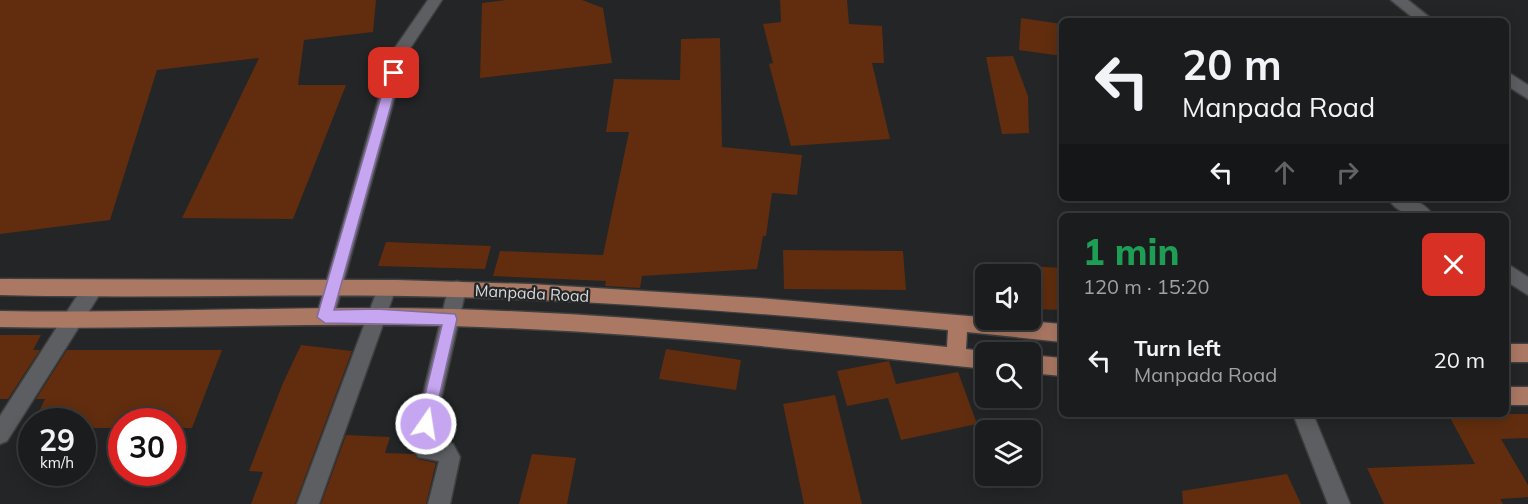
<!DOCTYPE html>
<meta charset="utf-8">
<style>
:root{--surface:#1a1c1d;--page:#27292a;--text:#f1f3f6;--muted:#9fa1a4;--line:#383a3b}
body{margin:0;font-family:Mulish,sans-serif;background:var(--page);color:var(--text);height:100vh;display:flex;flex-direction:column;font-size:22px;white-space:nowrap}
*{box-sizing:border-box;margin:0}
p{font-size:20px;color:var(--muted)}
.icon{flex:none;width:33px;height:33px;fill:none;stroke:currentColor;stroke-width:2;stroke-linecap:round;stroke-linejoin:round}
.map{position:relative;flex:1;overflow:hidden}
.side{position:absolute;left:1059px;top:213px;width:450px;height:204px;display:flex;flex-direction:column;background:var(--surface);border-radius:9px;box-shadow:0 3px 15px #0003,0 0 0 2px var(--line)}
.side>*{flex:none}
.top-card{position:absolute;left:1059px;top:18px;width:450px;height:183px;border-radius:9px;box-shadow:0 3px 15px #0003,0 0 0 2px var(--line);background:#1a1c1d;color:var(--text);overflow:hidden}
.buttons{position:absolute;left:975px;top:264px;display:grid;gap:12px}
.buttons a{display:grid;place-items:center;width:66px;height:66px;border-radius:9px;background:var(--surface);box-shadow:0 3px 15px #0003,0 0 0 2px var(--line);font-size:30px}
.speed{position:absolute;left:18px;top:408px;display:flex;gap:12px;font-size:30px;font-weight:700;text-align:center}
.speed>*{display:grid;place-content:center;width:78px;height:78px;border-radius:50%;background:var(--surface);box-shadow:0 3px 15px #0003,0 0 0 2px var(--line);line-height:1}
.speed small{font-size:15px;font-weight:400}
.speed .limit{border:9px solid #d22;background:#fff;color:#111}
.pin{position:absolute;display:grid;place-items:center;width:51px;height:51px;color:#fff;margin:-26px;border-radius:12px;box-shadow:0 3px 9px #0006}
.me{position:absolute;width:66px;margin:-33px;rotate:13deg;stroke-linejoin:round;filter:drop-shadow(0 0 4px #0008)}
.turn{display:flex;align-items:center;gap:21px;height:126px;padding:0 24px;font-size:27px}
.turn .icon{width:78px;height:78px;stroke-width:2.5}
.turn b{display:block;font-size:42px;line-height:51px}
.lanes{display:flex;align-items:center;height:57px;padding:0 24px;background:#0003;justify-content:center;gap:30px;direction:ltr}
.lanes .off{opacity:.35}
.round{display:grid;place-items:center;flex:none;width:63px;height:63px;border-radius:9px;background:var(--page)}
.headline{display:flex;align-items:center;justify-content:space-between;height:102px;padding:0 24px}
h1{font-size:36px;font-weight:800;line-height:45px;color:#1e9e55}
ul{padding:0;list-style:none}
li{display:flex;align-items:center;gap:18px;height:90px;padding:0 24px}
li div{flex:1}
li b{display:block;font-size:22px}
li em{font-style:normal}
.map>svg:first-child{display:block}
.building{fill:#612d0e}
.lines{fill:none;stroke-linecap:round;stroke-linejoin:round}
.minor-casing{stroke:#3e3f40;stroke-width:3}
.major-casing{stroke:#3e3f40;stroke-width:3}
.minor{fill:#5d5e61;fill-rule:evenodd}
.major{fill:#aa7863;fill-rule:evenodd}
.route{fill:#c6a6f0;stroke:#816c9c;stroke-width:1.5}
.labels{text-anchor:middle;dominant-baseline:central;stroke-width:4.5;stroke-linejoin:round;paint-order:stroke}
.street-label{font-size:16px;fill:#d8d9da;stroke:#232527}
</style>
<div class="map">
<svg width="1528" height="504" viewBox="0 0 1528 504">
<rect width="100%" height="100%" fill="#232527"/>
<g class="building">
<polygon points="0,0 376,0 373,32 304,40 298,85 346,85 293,219 182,218 259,58 157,70 110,220 0,234"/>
<polygon points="506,0 582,0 603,8 612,63 480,78 482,3"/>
<polygon points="780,0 847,0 849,24 882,26 884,63 872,63 890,139 791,146 769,64 773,63 763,24 781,22"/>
<polygon points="1021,18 1062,24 1062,56 1019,50"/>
<polygon points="720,38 722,147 802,155 797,195 772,193 766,236 763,236 757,269 642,276 640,288 605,286 606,281 493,276 500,251 603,255 629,132 606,132 614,79 680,80 681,39"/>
<polygon points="1013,56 1028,96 1029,133 1002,134 986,57"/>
<polygon points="386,242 491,246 485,269 378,266"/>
<polygon points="783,250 903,251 906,290 784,289"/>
<polygon points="1030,266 1062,268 1062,310 1030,309"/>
<polygon points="0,335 41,335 33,350 40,350 8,399 0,399"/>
<polygon points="301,345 352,351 295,504 251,504 263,472 249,471 283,383"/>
<polygon points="666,349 741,360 736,390 659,379"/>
<polygon points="67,350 222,350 192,428 172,428 172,422 122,422 122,428 82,428 82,422 34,422 45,399 36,399"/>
<polygon points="889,361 896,384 958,372 977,424 901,440 888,398 847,406 837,371"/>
<polygon points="835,395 862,504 804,504 783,404"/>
<polygon points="1448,414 1528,414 1528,438 1501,439 1528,485 1528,497 1500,499 1503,504 1384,504 1367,468 1475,464"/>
<polygon points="346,435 390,437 385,453 414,454 418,459 436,463 426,504 321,504"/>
<polygon points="532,454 576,458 567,504 519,504"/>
<polygon points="1287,474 1301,504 1183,504 1182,491"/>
</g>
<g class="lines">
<g class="minor-casing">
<g id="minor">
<polygon points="428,0 442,0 407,53 334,317 332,323 325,325 318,323 316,317 392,52"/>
<polygon points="1391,0 1408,0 1434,21 1417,21"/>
<polygon points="1506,71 1528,85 1528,99 1506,85"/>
<path d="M1388,198C1405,198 1424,199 1433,216C1416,216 1397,215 1388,198Z"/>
<polygon points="1506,263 1528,277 1528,295 1506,281"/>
<polygon points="387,280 394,282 396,288 319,504 297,504 378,288 380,282"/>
<polygon points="457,281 464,283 466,289 432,440 453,444 460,457 450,504 428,504 439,461 418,457 411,445 448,289 450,283"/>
<polygon points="91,283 98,285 100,291 98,297 7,441 0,444 0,416 84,285"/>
<polygon points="1293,414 1313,414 1350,504 1328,504"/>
</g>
</g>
<g class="major-casing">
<g id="major">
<path d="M0,279L397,280L530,284L758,298L1062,324V342L967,332L966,349L990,352H986V369C808,350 630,331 451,326C301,322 151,330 0,327V311C151,314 302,305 453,309C618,314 783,330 947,347L948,330C783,315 618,301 453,297C302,293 151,299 0,295Z"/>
<rect x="1506" y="344" width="22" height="18"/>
<polygon points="1030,355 1062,358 1062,376 1030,373"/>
<rect x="1506" y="387" width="22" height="18"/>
</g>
</g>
<use href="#minor" class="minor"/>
<use href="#major" class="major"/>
</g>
<polygon class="route" points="394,69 400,73 334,310 377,309 455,314 457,319 433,424 431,430 426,432 420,430 418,424 442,325 325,323 317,317 388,73"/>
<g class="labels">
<g class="street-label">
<text transform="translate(532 293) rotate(3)">Manpada Road</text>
</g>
</g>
</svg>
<div class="buttons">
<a><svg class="icon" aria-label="sound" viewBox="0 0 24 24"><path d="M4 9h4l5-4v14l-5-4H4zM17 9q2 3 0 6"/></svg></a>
<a><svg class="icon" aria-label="search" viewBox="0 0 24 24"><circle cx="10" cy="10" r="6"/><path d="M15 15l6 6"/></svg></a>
<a><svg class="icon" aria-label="layers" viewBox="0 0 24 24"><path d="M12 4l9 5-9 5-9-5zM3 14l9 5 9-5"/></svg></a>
</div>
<div class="speed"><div>29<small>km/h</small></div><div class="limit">30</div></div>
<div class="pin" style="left:394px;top:73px;background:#d93025"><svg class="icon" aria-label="arrive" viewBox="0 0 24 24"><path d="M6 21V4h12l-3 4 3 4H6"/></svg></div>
<svg class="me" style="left:426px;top:424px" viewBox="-20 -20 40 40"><circle r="17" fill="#c6a6f0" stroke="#fff" stroke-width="3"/><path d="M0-11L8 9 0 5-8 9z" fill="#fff"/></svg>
<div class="top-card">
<div class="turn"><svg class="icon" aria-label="left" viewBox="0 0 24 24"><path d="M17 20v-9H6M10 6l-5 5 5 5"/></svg><div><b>20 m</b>Manpada Road</div></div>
<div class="lanes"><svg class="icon" aria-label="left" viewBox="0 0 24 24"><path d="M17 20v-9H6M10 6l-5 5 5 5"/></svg><svg class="icon off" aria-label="ahead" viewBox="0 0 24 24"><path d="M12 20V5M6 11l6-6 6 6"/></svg><svg class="icon off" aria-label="right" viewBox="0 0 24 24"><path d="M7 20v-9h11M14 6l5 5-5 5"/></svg></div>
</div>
<section class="side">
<div class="headline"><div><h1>1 min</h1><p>120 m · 15:20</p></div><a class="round" style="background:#d93025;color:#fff"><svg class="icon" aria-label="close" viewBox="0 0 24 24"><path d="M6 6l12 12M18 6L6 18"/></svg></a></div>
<ul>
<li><svg class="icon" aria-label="left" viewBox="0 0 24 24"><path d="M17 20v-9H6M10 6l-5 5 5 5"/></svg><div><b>Turn left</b><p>Manpada Road</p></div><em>20 m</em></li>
</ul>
</section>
</div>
